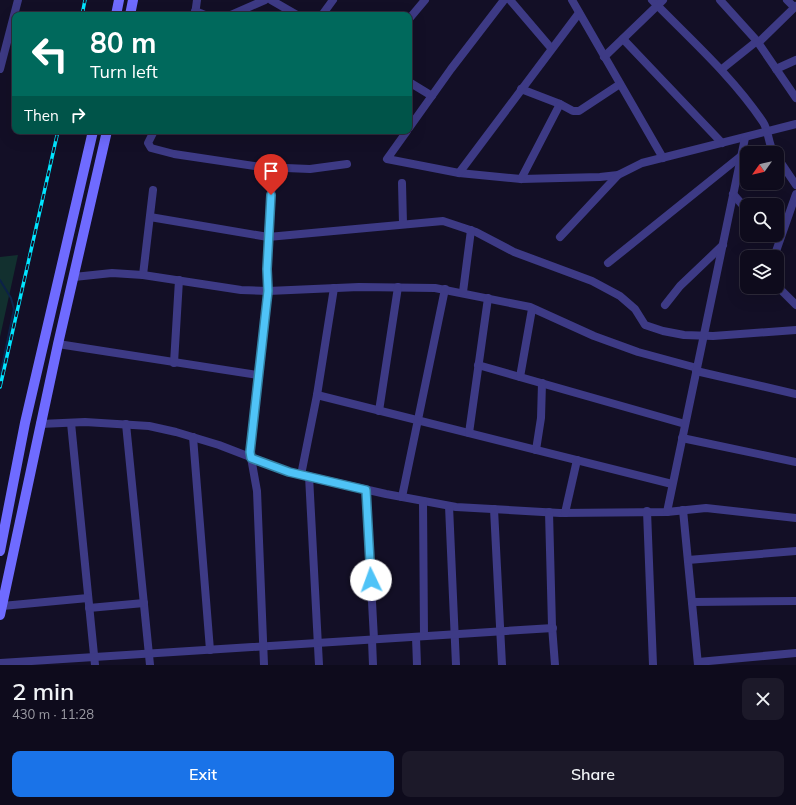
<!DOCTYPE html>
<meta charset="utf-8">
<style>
:root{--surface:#0e0b1c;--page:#1c1929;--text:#f1f3f6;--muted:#9b9ba3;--line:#2e2b3b;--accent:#1a73e8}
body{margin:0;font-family:Mulish,sans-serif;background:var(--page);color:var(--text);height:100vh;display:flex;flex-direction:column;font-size:15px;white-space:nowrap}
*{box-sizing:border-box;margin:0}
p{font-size:13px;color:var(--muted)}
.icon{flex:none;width:22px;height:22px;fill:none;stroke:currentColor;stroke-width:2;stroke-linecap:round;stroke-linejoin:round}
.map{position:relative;height:665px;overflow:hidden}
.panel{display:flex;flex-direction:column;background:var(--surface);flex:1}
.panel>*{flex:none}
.banner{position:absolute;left:12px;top:12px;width:400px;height:122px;border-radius:8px;box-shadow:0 4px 16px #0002,0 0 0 1px var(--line);background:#00695c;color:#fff;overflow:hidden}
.needle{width:26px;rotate:236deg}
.fabs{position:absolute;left:740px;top:146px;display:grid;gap:8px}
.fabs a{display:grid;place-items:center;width:44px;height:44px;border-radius:8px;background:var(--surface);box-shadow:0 4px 16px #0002,0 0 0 1px var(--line);font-size:20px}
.pin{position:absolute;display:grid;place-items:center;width:34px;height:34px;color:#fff;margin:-41px -17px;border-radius:50% 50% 50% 0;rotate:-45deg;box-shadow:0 0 4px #0007}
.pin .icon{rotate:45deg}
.me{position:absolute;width:44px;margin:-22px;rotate:357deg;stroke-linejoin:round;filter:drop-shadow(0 0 3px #0008)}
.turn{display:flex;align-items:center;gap:14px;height:84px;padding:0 12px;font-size:18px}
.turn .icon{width:52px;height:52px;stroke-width:2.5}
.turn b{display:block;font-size:28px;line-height:34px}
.then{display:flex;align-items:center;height:38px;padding:0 12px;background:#0003;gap:8px;font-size:15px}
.round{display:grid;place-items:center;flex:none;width:42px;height:42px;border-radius:8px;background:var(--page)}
.summary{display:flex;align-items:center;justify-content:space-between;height:68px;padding:0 12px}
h1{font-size:24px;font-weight:600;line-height:30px}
.cta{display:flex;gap:8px;margin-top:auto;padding:8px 12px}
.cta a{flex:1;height:46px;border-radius:8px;background:var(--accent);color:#fff;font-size:16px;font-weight:600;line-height:46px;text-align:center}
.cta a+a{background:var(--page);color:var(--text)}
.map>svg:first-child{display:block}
.green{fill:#12302f}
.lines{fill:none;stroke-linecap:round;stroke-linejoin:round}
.stream{stroke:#0c2248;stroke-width:2}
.minor{stroke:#3d3a85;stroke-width:8}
.secondary{stroke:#6f6bff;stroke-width:10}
.rail-casing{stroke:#00e5ff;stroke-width:3.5}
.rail{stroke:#130f26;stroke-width:2;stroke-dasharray:6;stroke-linecap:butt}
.route-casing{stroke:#337fa1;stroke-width:10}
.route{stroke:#4fc3f7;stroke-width:7}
</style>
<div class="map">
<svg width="796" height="665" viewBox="0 0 796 665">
<rect width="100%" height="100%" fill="#130f26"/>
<polygon class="green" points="18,255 0,337 0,257"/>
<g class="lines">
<polyline class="stream" points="0,280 11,298 14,309 0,376"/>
<g class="minor">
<polyline points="271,0 297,15"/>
<polyline points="510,0 551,48"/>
<polyline points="572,0 663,158"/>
<path d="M652,0C691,40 732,76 763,122C769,131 768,144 774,153"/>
<polyline points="720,0 757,41 796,98"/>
<polyline points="787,0 794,7"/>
<polyline points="195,11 205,15"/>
<polyline points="195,15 197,0"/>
<polyline points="231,15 265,0"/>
<polyline points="322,15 333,0"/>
<polyline points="409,19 425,0"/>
<polyline points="623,39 722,143"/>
<polyline points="758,43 796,6"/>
<polyline points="604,57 663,0"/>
<polyline points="0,69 18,0"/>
<polyline points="722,69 757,41"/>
<polyline points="776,69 796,60"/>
<polyline points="409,82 432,96"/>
<polyline points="521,89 560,104 573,111 579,111 620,84"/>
<polyline points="409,128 451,69 504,0"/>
<polyline points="154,131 148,143 151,148 174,154 261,167 310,169 347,164"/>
<polyline points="407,131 387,159 459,173 521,179 600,177 618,175 642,163 796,124"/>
<polyline points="777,157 796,185"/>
<polyline points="459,173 579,13"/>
<polyline points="521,179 560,104"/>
<polyline points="402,183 403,224"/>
<polyline points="733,194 747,210"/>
<polyline points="150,217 268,237 443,221 476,232 514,252 592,281 620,296 635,309 645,325 663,331 684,335 713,336 796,330"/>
<polyline points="560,237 618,175"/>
<polyline points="774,257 796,194"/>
<polyline points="608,263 741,156"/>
<polyline points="143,275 153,190"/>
<polyline points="74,277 112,273 143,275 241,290 268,291 359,287 435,288 530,307 594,336 638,352 697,368"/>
<polyline points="782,291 796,305"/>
<polyline points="463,292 471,230"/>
<polyline points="665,305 680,286 723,245"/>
<polyline points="58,344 258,375"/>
<polyline points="174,363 179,280"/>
<polyline points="478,365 685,424"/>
<polyline points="696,371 796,394"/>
<polyline points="520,377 532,309"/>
<polyline points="317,395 672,484"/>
<polyline points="379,411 398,287"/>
<polyline points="71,423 95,665"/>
<polyline points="40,424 85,422 149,426 176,432 219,445 289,472 386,494 456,507 560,513 667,512 706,508 796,518"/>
<polyline points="126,424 150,665"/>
<polyline points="469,433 488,298"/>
<polyline points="193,437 210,650"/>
<polyline points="682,438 796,462"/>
<polyline points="536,450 541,418 542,383"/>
<polyline points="301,475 317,395 334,288"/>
<polyline points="309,476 319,665"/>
<polyline points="366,490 374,639"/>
<polyline points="402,497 445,289"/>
<polyline points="423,501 424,636"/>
<polyline points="449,506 456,665"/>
<polyline points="494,509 502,665"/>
<polyline points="683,510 698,665"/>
<polyline points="647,511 653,665"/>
<polyline points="549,512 552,626 555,665"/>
<polyline points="667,512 745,138"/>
<polyline points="565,513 577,460"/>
<polyline points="688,560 796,551"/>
<polyline points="692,602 796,601"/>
<polyline points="2,606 88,598"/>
<polyline points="89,608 144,603"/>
<polyline points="416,637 417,665"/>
<polyline points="372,640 373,665"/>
<polyline points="698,662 796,653"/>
<polyline points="0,663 553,628"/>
<polyline points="264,665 257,491 250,452 268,291 268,237 273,167"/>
</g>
<g class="secondary">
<polyline points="116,15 119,0"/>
<polyline points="130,15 133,0"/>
<polyline points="0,551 25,423 93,131"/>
<polyline points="0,615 58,344 107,131"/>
</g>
<g class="rail-casing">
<g id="rail">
<polyline points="82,15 85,0"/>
<polyline points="0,387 58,131"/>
</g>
</g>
<use href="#rail" class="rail"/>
</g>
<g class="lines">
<g class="route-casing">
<polyline id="route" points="271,195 267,269 268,291 250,452 251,458 289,472 366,490 371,580"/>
</g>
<use href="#route" class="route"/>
</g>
</svg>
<div class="fabs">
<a><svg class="needle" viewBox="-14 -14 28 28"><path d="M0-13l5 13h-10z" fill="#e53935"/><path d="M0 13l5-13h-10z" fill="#9b9ba3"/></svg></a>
<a><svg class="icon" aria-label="search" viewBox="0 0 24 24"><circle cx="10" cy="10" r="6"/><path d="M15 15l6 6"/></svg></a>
<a><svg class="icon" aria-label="layers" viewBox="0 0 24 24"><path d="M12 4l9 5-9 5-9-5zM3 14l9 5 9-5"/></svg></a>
</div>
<div class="pin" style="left:271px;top:195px;background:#d93025"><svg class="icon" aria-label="arrive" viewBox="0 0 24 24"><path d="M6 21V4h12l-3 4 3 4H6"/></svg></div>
<svg class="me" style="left:371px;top:580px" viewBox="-20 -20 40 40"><circle r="19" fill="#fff"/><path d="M0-13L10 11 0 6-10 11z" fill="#4fc3f7"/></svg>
<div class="banner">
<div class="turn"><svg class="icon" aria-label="left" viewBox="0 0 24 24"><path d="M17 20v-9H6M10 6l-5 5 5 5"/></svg><div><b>80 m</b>Turn left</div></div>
<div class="then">Then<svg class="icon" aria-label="right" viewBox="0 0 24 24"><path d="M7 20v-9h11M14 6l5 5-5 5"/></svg></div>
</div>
</div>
<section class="panel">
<div class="summary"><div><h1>2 min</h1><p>430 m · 11:28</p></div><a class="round"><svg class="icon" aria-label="close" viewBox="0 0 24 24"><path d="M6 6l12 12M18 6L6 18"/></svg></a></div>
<div class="cta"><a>Exit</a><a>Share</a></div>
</section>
